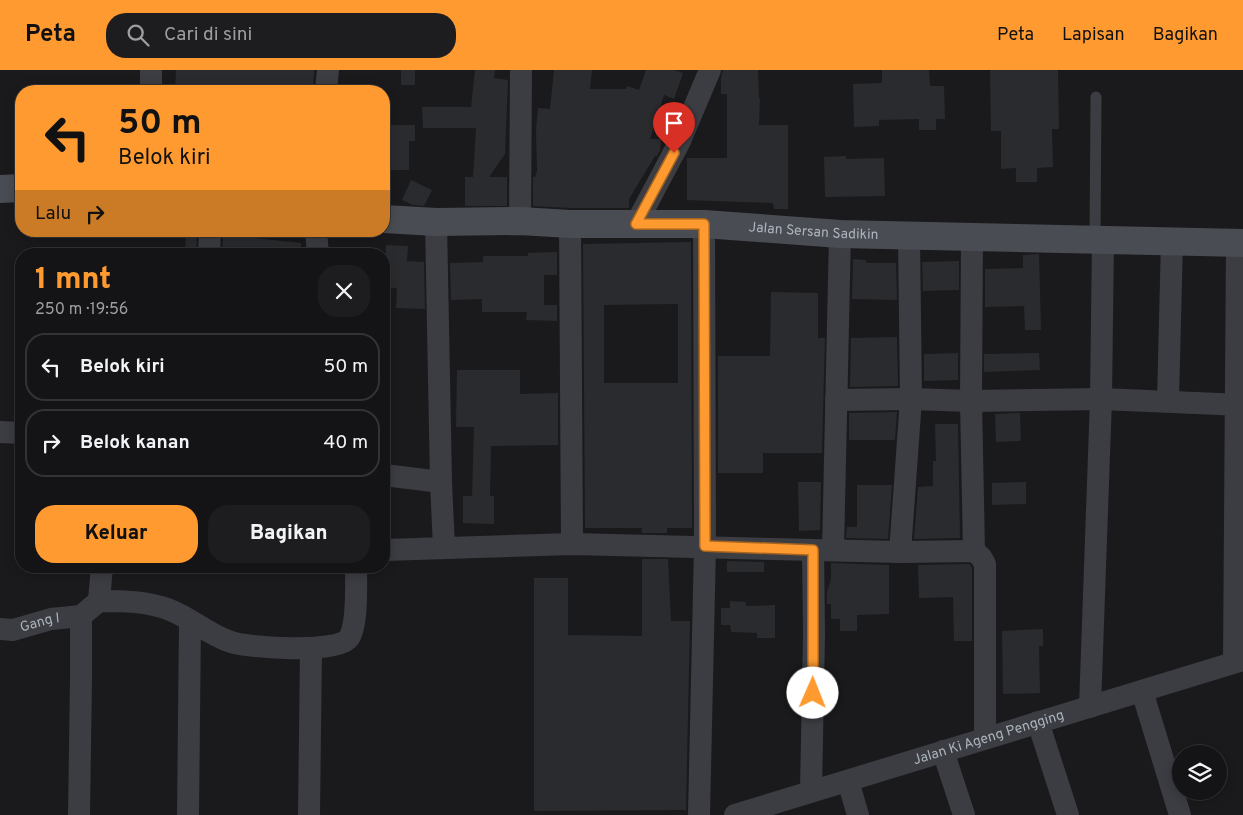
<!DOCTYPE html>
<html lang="id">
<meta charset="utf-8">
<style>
:root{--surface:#141416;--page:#1d1d1f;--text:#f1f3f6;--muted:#9d9ea1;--line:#333335;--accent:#fe9a30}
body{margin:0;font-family:Overpass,sans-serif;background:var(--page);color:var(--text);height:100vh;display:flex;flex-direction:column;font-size:19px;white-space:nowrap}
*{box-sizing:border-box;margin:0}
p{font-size:16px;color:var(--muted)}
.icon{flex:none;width:28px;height:28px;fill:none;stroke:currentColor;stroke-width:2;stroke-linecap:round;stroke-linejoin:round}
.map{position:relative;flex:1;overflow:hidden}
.side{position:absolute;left:15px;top:178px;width:375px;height:325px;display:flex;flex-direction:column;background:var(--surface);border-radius:20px;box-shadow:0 2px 12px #0003,0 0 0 1px var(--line)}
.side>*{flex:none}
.top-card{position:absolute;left:15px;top:15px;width:375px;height:152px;border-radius:20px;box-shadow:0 2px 12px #0003,0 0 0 1px var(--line);background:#fe9a30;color:#111;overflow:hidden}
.controls{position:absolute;left:1172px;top:675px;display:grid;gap:10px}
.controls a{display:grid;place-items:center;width:55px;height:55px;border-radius:50%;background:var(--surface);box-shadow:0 2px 12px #0003,0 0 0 1px var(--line);font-size:25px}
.pin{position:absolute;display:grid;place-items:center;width:42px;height:42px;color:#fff;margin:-51px -21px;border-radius:50% 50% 50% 0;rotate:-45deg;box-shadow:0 0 5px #0007}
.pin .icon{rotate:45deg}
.me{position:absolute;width:55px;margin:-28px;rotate:1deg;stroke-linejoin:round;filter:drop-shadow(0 0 4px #0008)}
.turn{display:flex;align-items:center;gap:18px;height:105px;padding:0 20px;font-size:22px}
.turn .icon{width:65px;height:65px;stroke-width:2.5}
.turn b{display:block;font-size:35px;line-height:42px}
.then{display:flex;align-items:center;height:48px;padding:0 20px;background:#0003;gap:10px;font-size:19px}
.round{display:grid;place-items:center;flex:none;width:52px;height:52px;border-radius:20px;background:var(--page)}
.head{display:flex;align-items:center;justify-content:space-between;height:85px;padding:0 20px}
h1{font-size:30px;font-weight:800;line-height:38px;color:var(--accent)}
.button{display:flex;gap:10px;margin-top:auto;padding:10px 20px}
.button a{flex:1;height:58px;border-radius:20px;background:var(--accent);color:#111;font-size:20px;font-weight:800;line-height:58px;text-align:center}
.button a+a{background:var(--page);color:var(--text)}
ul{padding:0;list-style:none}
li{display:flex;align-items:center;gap:15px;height:68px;margin:0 10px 8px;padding:0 10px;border:2px solid var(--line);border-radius:20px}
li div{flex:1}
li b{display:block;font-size:19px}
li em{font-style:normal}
header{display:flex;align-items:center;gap:30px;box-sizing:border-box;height:70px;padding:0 25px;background:var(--accent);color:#111}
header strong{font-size:24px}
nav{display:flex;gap:28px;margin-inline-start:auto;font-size:18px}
.search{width:350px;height:45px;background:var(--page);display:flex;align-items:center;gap:12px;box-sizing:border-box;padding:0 18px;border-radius:20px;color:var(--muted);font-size:19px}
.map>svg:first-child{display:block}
.building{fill:#2a2b2e;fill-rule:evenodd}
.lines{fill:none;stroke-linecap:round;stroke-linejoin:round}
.lane{stroke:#3b3d42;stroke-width:11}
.street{stroke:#3b3d42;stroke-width:22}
.secondary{stroke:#494c52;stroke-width:28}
.route-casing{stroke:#a5641f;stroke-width:12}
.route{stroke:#fe9a30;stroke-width:9}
.labels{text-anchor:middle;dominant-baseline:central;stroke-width:5;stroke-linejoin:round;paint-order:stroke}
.street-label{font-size:14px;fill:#acb4bd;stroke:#151518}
</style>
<header>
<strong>Peta</strong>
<div class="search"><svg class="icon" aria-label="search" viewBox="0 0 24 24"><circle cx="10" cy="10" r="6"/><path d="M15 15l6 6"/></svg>Cari di sini</div>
<nav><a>Peta</a><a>Lapisan</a><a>Bagikan</a></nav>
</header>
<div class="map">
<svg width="1243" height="745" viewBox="0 0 1243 745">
<rect width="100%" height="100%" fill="#1a1a1d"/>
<g class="building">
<polygon points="176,0 314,0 313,21 175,21"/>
<rect x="401" y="0" width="14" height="15"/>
<polygon points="475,0 495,0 494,8 508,10 505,84 489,107 507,107 507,136 465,136 465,107 473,107 476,58 423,58 422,37 471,37"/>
<polygon points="554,0 592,0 590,19 626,19 627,16 639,20 646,0 674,0 683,3 674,29 664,25 650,69 661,69 660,80 657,86 655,86 629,129 629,138 570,138 533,136 533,107 535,107 537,101 536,59 538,38 550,39"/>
<polygon points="723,0 758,0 759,29 760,29 759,55 788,55 788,139 774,139 773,133 687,130 687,88 727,88 727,24 721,24 721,8"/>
<polygon points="882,0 929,0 930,16 944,16 945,49 936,49 936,60 919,60 919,49 879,50 879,56 854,57 853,14 882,13"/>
<polygon points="990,0 1058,0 1059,59 1052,59 1053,97 1037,98 1037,112 1016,112 1016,98 1001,99 1001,61 991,61"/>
<polygon points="384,55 415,55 415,71 409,71 409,100 384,100"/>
<polygon points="846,86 846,89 884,88 885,126 825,127 824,87"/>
<polygon points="411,110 432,120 424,136 413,135 402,130"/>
<polygon points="186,163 197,164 196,184 185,184"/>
<polygon points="243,165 244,167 301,173 301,184 222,184 223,166"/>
<path d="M691,172L692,458H667V463H642V458H585L583,174ZM678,234V313H604V235Z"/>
<polygon points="386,175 408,176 407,191 424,192 425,239 396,238 397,218 384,217"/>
<polygon points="557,182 557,205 544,205 544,235 557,235 557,251 526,250 527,242 482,242 482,229 451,230 450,193 483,192 483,186 528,186 528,183"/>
<polygon points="1039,184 1041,260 1025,260 1024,236 985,237 985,199 1023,198 1023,185"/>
<polygon points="853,189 866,190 866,193 896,193 897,230 852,229"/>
<polygon points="959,191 959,220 923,221 922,192"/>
<polygon points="771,222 818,223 818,268 825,268 822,383 763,383 763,403 718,403 718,286 770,286"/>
<polygon points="897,267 898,316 850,317 851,268"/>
<polygon points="958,283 958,310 924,311 924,284"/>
<polygon points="1039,283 1040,300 984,302 984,284"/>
<polygon points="457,300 520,300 520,324 558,323 558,375 491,376 490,426 494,426 494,454 463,453 463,426 472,426 474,357 456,357"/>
<polygon points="897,342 895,370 849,370 849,343"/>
<polygon points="1020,343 1021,371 996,372 995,344"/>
<polygon points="935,354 958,354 960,468 914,469 918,417 933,416 933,391 936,391"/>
<polygon points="798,412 821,412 820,460 799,461"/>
<polygon points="1026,412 1026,434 992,435 992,413"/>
<polygon points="857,415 892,415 888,469 846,468 847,457 857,457"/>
<polygon points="642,489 668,489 671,551 690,551 686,740 534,741 534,508 568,508 568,565 642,566"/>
<polygon points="727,491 764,492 764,502 727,502"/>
<polygon points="831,493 889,495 889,544 857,545 857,561 840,561 840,549 831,549 831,534 827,534 827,522 831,509"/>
<polygon points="969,494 972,497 972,571 954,571 953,527 919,528 918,495"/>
<polygon points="730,531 746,532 746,536 775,535 775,568 757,568 757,563 731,562 730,555 721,555 721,538 730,538"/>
<polygon points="1043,559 1043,576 1039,576 1040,623 1003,624 1002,561"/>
</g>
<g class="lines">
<polyline class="lane" points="1095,169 1096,27"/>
<g class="street">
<polyline points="151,21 151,0"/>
<polyline points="326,21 328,0"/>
<polyline points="520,151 521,0"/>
<polyline points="436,152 441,412 444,478"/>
<polyline points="570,154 572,474"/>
<polyline points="636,154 680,71 710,0"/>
<polyline points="316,161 318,184"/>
<polyline points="972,166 971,331 974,481"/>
<polyline points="209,184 210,161"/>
<polyline points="836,330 911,329 971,331 1101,329 1243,335"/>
<polyline points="1168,331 1172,170"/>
<polyline points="0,362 21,363"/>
<polyline points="384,405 441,412"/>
<polyline points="384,480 572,474 900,482 974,481 981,487 985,494 985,668"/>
<polyline points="833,480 840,164"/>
<polyline points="900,482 911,329 909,165"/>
<polyline points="99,531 102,496"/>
<path id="s1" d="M0,559L13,560L51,549L81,546"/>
<polyline points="1234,592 1237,173"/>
<polyline points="1142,621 1180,745"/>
<polyline points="1090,637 1101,329 1103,169"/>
<polyline points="1038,652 1068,745"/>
<polyline points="943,681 964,745"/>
<polyline points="848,711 858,745"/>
<polyline points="811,721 814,564 813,480"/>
<path d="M79,745L81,608V546L99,531C122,531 148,531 170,540C191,548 209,565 231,572C249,578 339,584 349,568C358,554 356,513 356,496"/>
<polyline points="188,745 190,552"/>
<polyline points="309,745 311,579"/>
<polyline points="699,745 705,476 704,154"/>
<path id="s2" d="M735,745L1243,590"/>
</g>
<g class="secondary">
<polyline points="0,119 21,118"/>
<path id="s3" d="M384,149L436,152L520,151L570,154H704L840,164L1243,173"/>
</g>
</g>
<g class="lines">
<g class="route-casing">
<polyline id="route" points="674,83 636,154 704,154 705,476 813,480 813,623"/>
</g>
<use href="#route" class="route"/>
</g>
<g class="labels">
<g class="street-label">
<text stroke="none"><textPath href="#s3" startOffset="430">Jalan Sersan Sadikin</textPath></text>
<text stroke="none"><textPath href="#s1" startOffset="41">Gang I</textPath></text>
<text stroke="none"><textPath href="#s2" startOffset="265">Jalan Ki Ageng Pengging</textPath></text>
</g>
</g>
</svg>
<div class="controls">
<a><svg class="icon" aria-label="layers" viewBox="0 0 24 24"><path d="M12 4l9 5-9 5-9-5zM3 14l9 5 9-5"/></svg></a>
</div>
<div class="pin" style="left:674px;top:83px;background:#d93025"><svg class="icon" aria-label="arrive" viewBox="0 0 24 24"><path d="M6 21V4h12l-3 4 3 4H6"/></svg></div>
<svg class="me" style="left:813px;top:623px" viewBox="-20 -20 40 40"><circle r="19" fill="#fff"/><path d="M0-13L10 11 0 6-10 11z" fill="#fe9a30"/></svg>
<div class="top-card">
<div class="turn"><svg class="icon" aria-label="left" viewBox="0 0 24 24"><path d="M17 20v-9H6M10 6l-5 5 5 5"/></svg><div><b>50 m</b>Belok kiri</div></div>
<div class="then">Lalu<svg class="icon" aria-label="right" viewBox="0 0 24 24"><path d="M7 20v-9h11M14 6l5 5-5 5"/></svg></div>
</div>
<section class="side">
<div class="head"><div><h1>1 mnt</h1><p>250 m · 19:56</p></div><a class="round"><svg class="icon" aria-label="close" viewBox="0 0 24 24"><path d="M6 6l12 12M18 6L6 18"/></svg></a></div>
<ul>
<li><svg class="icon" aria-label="left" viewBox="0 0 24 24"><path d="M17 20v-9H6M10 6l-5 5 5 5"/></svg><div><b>Belok kiri</b></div><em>50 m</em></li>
<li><svg class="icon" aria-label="right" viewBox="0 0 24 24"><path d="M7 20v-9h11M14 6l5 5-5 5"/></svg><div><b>Belok kanan</b></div><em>40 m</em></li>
</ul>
<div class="button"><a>Keluar</a><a>Bagikan</a></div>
</section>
</div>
